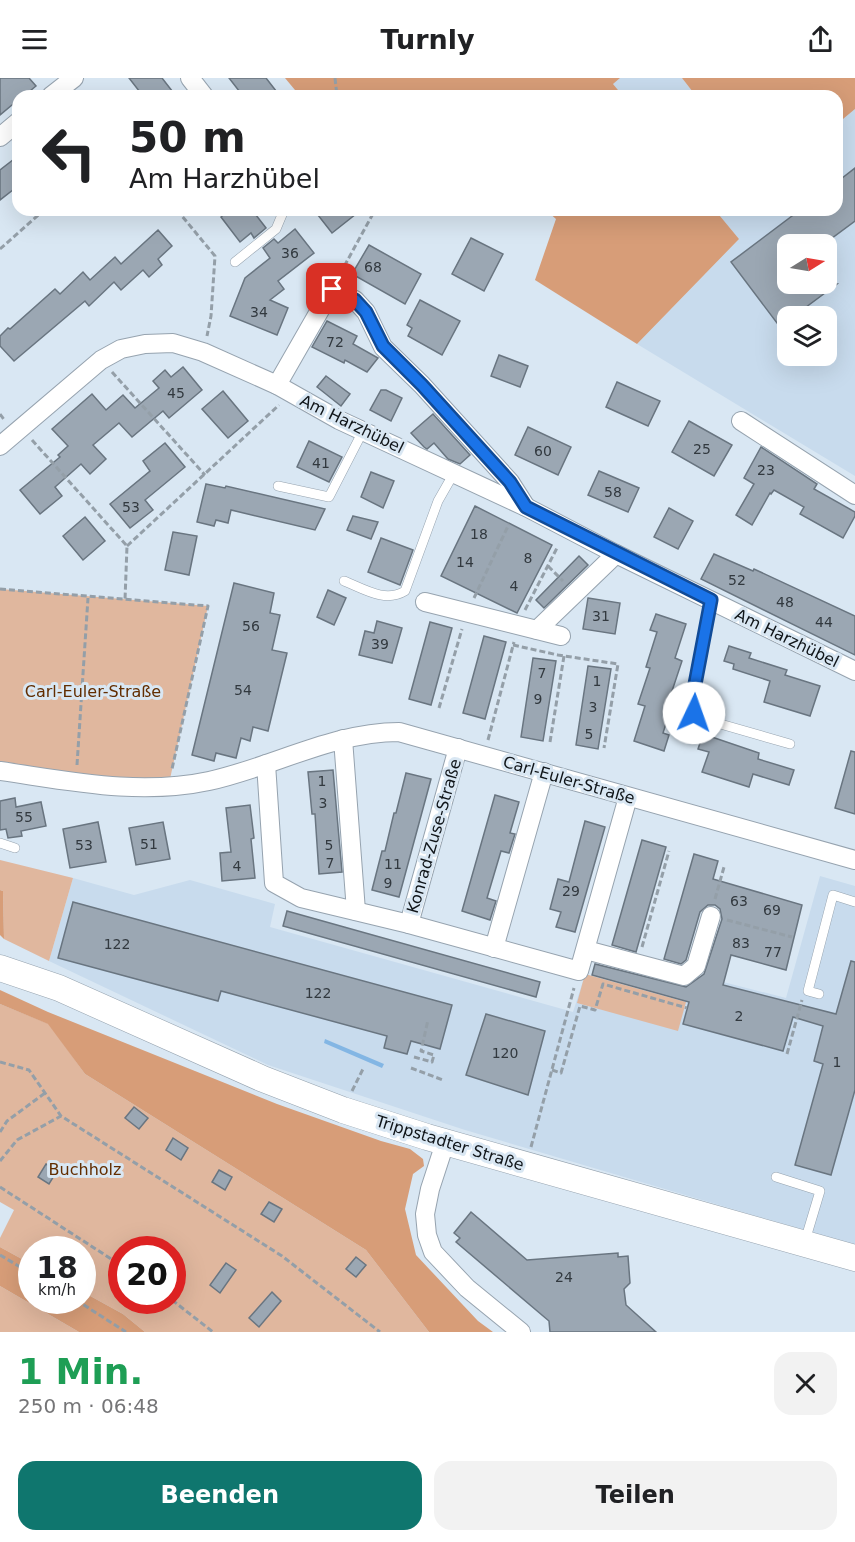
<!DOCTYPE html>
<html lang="de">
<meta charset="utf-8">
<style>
:root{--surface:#fff;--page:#f2f2f2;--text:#202124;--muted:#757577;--accent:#0f766e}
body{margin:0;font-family:"DejaVu Sans",sans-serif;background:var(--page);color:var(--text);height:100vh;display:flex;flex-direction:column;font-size:22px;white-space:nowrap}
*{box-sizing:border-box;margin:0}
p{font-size:20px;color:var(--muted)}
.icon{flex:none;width:33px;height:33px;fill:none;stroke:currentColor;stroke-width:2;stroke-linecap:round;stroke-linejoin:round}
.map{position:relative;height:1254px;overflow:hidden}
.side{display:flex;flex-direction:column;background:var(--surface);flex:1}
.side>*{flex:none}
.top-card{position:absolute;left:12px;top:12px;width:831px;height:126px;border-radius:18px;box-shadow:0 6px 24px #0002;background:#fff;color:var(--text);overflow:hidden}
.needle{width:39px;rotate:79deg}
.buttons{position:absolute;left:777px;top:156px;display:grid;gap:12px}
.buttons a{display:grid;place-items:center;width:60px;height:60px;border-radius:12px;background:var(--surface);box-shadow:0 6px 24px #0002;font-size:30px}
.speed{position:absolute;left:18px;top:1158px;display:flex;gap:12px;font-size:30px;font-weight:700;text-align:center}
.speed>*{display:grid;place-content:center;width:78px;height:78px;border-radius:50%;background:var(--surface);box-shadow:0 6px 24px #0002;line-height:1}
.speed small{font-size:15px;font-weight:400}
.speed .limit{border:9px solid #d22;background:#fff;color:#111}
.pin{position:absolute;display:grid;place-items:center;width:51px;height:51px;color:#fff;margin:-26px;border-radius:12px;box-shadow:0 3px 9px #0006}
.me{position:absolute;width:66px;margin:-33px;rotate:3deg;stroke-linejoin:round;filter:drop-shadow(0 0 4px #0008)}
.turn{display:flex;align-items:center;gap:21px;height:126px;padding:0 18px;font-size:27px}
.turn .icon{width:78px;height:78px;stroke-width:2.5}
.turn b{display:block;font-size:42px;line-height:51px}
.round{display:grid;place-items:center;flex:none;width:63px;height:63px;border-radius:18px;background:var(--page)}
.headline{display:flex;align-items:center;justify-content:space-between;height:102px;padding:0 18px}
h1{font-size:36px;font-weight:700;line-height:45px;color:#1e9e55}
.primary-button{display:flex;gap:12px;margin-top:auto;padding:12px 18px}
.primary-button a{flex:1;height:69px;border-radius:18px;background:var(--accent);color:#fff;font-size:24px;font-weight:700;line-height:69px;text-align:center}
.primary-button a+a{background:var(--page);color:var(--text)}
header{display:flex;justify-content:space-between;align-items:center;height:78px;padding:0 18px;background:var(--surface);font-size:27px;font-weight:700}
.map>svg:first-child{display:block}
.built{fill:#c8dbed;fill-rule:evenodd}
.green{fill:#e0b79e;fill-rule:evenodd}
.forest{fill:#d79d78}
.water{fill:#83b6e4}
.building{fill:#9ba7b3;stroke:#697580;stroke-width:1.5}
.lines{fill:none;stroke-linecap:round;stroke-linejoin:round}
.service-casing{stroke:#96a3af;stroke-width:10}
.minor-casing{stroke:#96a3af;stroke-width:20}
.secondary-casing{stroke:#96a3af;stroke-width:27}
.path{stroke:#949fa8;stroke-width:3;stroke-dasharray:6 3;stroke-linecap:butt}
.service{stroke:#fff;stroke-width:9}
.minor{stroke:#fff;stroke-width:18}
.secondary{stroke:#fff;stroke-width:26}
.route-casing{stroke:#114b97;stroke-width:15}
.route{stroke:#1a73e8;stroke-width:10}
.labels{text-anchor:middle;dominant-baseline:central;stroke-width:6;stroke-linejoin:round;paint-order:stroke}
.number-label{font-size:14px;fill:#32393f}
.street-label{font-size:16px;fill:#0f1418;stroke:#d9e7f3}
.park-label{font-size:16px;fill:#622d00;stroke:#d9e7f3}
</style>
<header><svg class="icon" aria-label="menu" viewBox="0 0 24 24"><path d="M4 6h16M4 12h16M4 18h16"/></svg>Turnly<svg class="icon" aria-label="share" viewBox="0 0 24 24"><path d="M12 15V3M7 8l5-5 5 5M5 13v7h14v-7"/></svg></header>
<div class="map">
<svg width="855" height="1254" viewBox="0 0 855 1254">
<rect width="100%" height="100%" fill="#d9e7f3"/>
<g class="built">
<polygon points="620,0 682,0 696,18 623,18 613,6"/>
<path d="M855,31V398L637,266L739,161L715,132H837V46ZM788,166H826V206H788ZM788,238H826V278H788Z"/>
<polygon points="820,798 855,808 855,1167 465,1052 268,987 49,883 73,800 134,817 190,802 275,826 270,849 573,934 583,903 678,929 687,900 696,897 786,920"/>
</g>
<g class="green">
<polygon points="0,511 208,528 168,710 0,693"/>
<polygon points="0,782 73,800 49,883 4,861 3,813 0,812"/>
<polygon points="585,896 686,924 678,953 577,925"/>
<path d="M0,926L49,946L85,996L366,1172L429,1254H145L123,1236L83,1214L82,1172H32L31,1186L0,1169V1160L14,1132L0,1124ZM122,1172H172V1222H122Z"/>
<polygon points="0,1208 79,1254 0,1254"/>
</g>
<g class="forest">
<polygon points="285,0 620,0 613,6 623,18 300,18"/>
<polygon points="682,0 855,0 855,31 837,46 837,18 696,18"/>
<polygon points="546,132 715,132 739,161 637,266 535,202 556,141"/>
<polygon points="0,812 3,813 4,861 0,857"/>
<polygon points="0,912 48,934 277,1026 381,1063 410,1071 423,1081 424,1088 413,1096 405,1131 416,1177 478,1243 493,1254 429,1254 366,1172 85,996 48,946 0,926"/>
<polygon points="0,1169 31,1186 32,1222 82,1222 83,1214 123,1236 145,1254 79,1254 0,1208"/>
</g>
<polygon class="water" points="325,961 384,986 382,990 324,965"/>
<g class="building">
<polygon points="0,0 29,0 36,8 24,18 18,18 18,22 0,37"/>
<polygon points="129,0 162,0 176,18 143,18"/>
<polygon points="229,0 266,0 280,18 243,18"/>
<polygon points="18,78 18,108 0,122 0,92"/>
<polygon points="855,90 855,143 824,166 788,166 788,206 837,206 794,238 788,238 788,243 780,249 731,184 800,132 837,132 837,104"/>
<polygon points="229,132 252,132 266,150 254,160 251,155 240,164 221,139"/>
<polygon points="314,132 361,132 332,155"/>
<polygon points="295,151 314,175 278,203 284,211 270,222 288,230 277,257 230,238 245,200 270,180 263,170 274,161 278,165"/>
<polygon points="158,152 172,168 158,181 162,187 149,199 143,192 121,212 114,204 89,228 85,223 14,283 0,268 0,258 8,250 10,251 55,211 60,216 83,194 90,202 115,179 121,186"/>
<polygon points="471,160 503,176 484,213 452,196"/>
<polygon points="369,167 421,196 405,226 352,196"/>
<polygon points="420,222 460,243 442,277 408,258 412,250 407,247"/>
<polygon points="327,243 357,258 353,266 378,280 367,294 345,282 344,285 312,269"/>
<polygon points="499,277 528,288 520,309 491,298"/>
<polygon points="183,289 202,312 169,340 163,333 132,359 119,345 93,367 106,381 90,396 81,386 55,409 62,418 40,436 20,412 60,379 58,377 68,368 52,351 92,316 106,332 123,317 135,330 159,310 153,303 165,292 171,299"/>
<polygon points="326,298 350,316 341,328 317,309"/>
<polygon points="617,304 660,323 648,348 606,329"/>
<polygon points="381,312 386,312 402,320 391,343 370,332"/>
<polygon points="223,313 248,343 228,360 202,331"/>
<polygon points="433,336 470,377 460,386 448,381 434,365 427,371 424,369 411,355"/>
<polygon points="689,343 732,367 714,398 672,374"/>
<polygon points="528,349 571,369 558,397 515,377"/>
<polygon points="309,363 342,379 329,404 297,389"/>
<polygon points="165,365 185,389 145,422 153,432 130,450 110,426 150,393 143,383"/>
<polygon points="761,369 817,406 814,411 855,434 855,438 843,460 800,436 804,429 774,412 771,416 770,415 752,447 736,437 754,406 744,400"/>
<polygon points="599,393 639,410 628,434 588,417"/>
<polygon points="371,394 394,403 383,430 361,419"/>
<polygon points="206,406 225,410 226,408 325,431 315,452 231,432 228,445 216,442 214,448 197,444"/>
<polygon points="475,428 552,467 517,535 441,498"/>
<polygon points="669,430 693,443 678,471 654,459"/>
<polygon points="353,438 378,444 371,461 347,452"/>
<polygon points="85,439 105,463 83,482 63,458"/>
<polygon points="173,454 197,458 189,497 165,492"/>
<polygon points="381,460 413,472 400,507 368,494"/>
<polygon points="714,476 753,493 754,491 855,538 855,577 701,501"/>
<polygon points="579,478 588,487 544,530 536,522"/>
<polygon points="234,505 274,515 270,535 280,537 272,572 287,575 268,653 253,649 250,663 241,660 236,680 216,675 214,683 192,677"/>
<polygon points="328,512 346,520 334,547 317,539"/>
<polygon points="588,520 620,525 615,556 583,551"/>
<polygon points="656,536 686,546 675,580 682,583 670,619 674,620 663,655 669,657 664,673 634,663 645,628 638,626 650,590 646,589 657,554 650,552"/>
<polygon points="377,543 402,550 392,585 359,577 365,553 374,555"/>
<polygon points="430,544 452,550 431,627 409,621"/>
<polygon points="484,558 506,564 485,641 463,635"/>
<polygon points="729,568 751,575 749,580 787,592 785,597 820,608 810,638 764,624 770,603 733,591 734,586 724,583"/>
<polygon points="533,580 556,583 543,663 521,659"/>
<polygon points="588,588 611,591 598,671 576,667"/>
<polygon points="703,656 759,675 758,681 794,692 789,707 753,696 749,709 702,694 709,674 698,671"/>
<polygon points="851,673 855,674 855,736 835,730"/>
<polygon points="333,692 342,794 319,796 315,736 312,736 308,694"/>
<polygon points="406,695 431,701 399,819 372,812 382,773 385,773 394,735 396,735"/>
<polygon points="495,717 519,724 510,755 515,756 509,775 501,773 487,820 496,823 490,842 462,833"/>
<polygon points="15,720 16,729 41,724 46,748 21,753 22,758 8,760 6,751 0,752 0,723"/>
<polygon points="250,727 254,760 251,761 255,800 222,803 220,775 231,774 226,730"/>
<polygon points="585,743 605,749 575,854 556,849 561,834 550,831 558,801 569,804"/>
<polygon points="98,744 106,784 70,790 63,751"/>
<polygon points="163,744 170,781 136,787 129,750"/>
<polygon points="642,762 666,769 636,874 612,867"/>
<polygon points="694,776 718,783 713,801 802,827 786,892 731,877 723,907 836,936 851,883 855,884 855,1012 831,1097 795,1087 823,986 814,983 823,948 793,939 783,973 683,946 689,924 592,897 595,886 686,909 704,896 722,841 720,831 715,827 708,827 700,834 686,882 681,886 664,881"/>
<polygon points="73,824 452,927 440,971 411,963 407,976 384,970 387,958 221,913 218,923 58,880"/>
<polygon points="287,833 540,904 536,919 283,848"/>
<polygon points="486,936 545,953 528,1017 466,997"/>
<polygon points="134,1029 148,1040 139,1051 125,1040"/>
<polygon points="173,1060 188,1070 181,1082 166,1072"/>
<polygon points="46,1086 57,1093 49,1106 38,1099"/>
<polygon points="219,1092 232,1099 225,1112 212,1104"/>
<polygon points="269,1124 282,1131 274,1144 261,1136"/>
<polygon points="471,1134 527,1182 618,1175 618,1179 628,1178 630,1205 624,1211 626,1227 656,1254 550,1254 549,1243 456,1164 460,1160 454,1155"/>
<polygon points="356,1179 366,1187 356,1199 346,1191"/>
<polygon points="226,1185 236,1192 220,1215 210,1207"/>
<polygon points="272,1214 281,1223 259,1249 249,1240"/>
</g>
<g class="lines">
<g class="service-casing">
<g id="service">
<polyline points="235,184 276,151 284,132"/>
<polyline points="278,408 329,419 363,353"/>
<path d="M344,503C364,511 385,525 405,513L438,423L454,395"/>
<polyline points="711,522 692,622 694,635 703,641 790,666"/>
<polyline points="0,765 15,770"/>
<polyline points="819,916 808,913 833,817 855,824"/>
<polyline points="776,1099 820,1113 805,1163"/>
</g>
</g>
<g class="minor-casing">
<g id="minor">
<polyline points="190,0 204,18"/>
<polyline points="51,18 74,0"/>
<polyline points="0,59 18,44"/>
<polyline points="277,307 332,211 355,222 366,234 383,269 422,307 510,404 526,429"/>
<polyline points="741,343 855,417"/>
<polyline points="0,368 101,282 121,271 145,266 173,265 203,274 277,307 339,342 526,429 616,476 855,593"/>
<polyline points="425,524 561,558"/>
<polyline points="537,552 616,476"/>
<polyline points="343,661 356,833"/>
<polyline points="266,686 274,805 301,820 409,846 579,893 628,719"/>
<path d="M0,693C70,703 139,718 209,703C273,689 333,654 399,654L855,782"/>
<polyline points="409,846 458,670"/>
<polyline points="494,870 544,694"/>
<polyline points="586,872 684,898 696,888 711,838"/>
<polyline points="445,1065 430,1111 425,1136 427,1157 433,1174 467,1210 521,1254"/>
</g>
</g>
<g class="secondary-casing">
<polyline id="secondary" points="0,890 59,910 263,1001 343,1032 427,1059 855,1180"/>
</g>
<g class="path">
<polyline points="335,0 337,18"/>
<polyline points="177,132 215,178 211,238 207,258"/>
<polyline points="0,171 44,132"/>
<polyline points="340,196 375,132"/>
<polyline points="112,294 205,397"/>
<polyline points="0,336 5,343"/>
<polyline points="32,362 127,468 125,522"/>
<polyline points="127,468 279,327"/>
<polyline points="548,488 563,503"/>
<polyline points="0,511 208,528 172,691"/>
<polyline points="474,520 509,446"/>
<polyline points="525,532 557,470"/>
<polyline points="513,567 558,577 618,586 604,670"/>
<polyline points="439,630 462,551"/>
<polyline points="488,662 514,564"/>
<polyline points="550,664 564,578"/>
<polyline points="77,687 88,520"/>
<polyline points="715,821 724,789"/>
<polyline points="727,842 792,859"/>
<polyline points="642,869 669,773"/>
<polyline points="787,976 802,922"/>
<polyline points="414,979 432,984 434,977 421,973 428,942"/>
<polyline points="0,984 29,992 61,1038 282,1178 380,1254"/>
<polyline points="411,990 443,1002"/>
<polyline points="552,992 561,995 580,928 595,932 603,906 687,930"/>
<polyline points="352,1013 363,991"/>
<polyline points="0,1054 7,1043 45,1015"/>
<polyline points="531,1069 574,910"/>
<polyline points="0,1083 17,1062 61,1038"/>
<polyline points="0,1109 122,1188"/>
<polyline points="0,1177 32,1196"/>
<polyline points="76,1222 126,1254"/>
<polyline points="172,1222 213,1254"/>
</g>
<use href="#service" class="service"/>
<use href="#minor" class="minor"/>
<use href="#secondary" class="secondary"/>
</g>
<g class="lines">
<g class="route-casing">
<polyline id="route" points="332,211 355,222 366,234 383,268 422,307 510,404 526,429 711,522 692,622 694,635"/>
</g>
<use href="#route" class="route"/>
</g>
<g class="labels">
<g class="number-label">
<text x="290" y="175">36</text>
<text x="373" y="189">68</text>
<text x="259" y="234">34</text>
<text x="335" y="264">72</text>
<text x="176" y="315">45</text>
<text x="702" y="371">25</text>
<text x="543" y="373">60</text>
<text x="321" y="385">41</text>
<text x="766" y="392">23</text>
<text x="613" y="414">58</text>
<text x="131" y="429">53</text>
<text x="479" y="456">18</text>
<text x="528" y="480">8</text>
<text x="465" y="484">14</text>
<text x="737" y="502">52</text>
<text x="514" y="508">4</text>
<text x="785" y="524">48</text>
<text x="601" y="538">31</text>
<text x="824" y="544">44</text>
<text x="251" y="548">56</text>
<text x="380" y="566">39</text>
<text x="542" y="595">7</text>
<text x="597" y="603">1</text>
<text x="243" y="612">54</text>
<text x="538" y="621">9</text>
<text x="593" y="629">3</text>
<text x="589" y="656">5</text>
<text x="322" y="703">1</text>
<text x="323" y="725">3</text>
<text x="24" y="739">55</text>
<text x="149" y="766">51</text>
<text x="84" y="767">53</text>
<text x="329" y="767">5</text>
<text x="330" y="785">7</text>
<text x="393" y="786">11</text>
<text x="237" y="788">4</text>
<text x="388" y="805">9</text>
<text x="571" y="813">29</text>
<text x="739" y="823">63</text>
<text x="772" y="832">69</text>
<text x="741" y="865">83</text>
<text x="117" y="866">122</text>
<text x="773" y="874">77</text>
<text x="318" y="915">122</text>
<text x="739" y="938">2</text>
<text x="505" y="975">120</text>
<text x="837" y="984">1</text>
<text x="564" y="1199">24</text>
</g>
<g class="street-label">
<text transform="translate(352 346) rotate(26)">Am Harzhübel</text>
<text transform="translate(787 560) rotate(26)">Am Harzhübel</text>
<text transform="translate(569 702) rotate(16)">Carl-Euler-Straße</text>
<text transform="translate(434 758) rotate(-74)">Konrad-Zuse-Straße</text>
<text transform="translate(450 1065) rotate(17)">Trippstadter Straße</text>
</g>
<g class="park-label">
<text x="93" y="613">Carl-Euler-Straße</text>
<text x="85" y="1091">Buchholz</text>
</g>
</g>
</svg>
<div class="buttons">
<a><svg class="needle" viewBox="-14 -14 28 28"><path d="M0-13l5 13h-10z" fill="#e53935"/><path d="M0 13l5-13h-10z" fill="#757577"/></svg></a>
<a><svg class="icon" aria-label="layers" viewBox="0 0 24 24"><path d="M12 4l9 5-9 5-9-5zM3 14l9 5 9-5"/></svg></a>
</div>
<div class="speed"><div>18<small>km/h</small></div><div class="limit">20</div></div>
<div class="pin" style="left:332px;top:211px;background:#d93025"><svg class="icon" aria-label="arrive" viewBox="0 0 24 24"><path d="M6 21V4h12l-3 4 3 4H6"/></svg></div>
<svg class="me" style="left:694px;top:635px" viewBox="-20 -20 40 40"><circle r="19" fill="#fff"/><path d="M0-13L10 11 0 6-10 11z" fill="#1a73e8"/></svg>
<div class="top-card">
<div class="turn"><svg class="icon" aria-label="left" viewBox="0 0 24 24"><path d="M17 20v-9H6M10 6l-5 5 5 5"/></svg><div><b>50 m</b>Am Harzhübel</div></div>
</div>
</div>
<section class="side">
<div class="headline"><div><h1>1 Min.</h1><p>250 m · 06:48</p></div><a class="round"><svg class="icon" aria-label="close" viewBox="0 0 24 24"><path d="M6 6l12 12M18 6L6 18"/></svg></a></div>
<div class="primary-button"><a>Beenden</a><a>Teilen</a></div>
</section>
